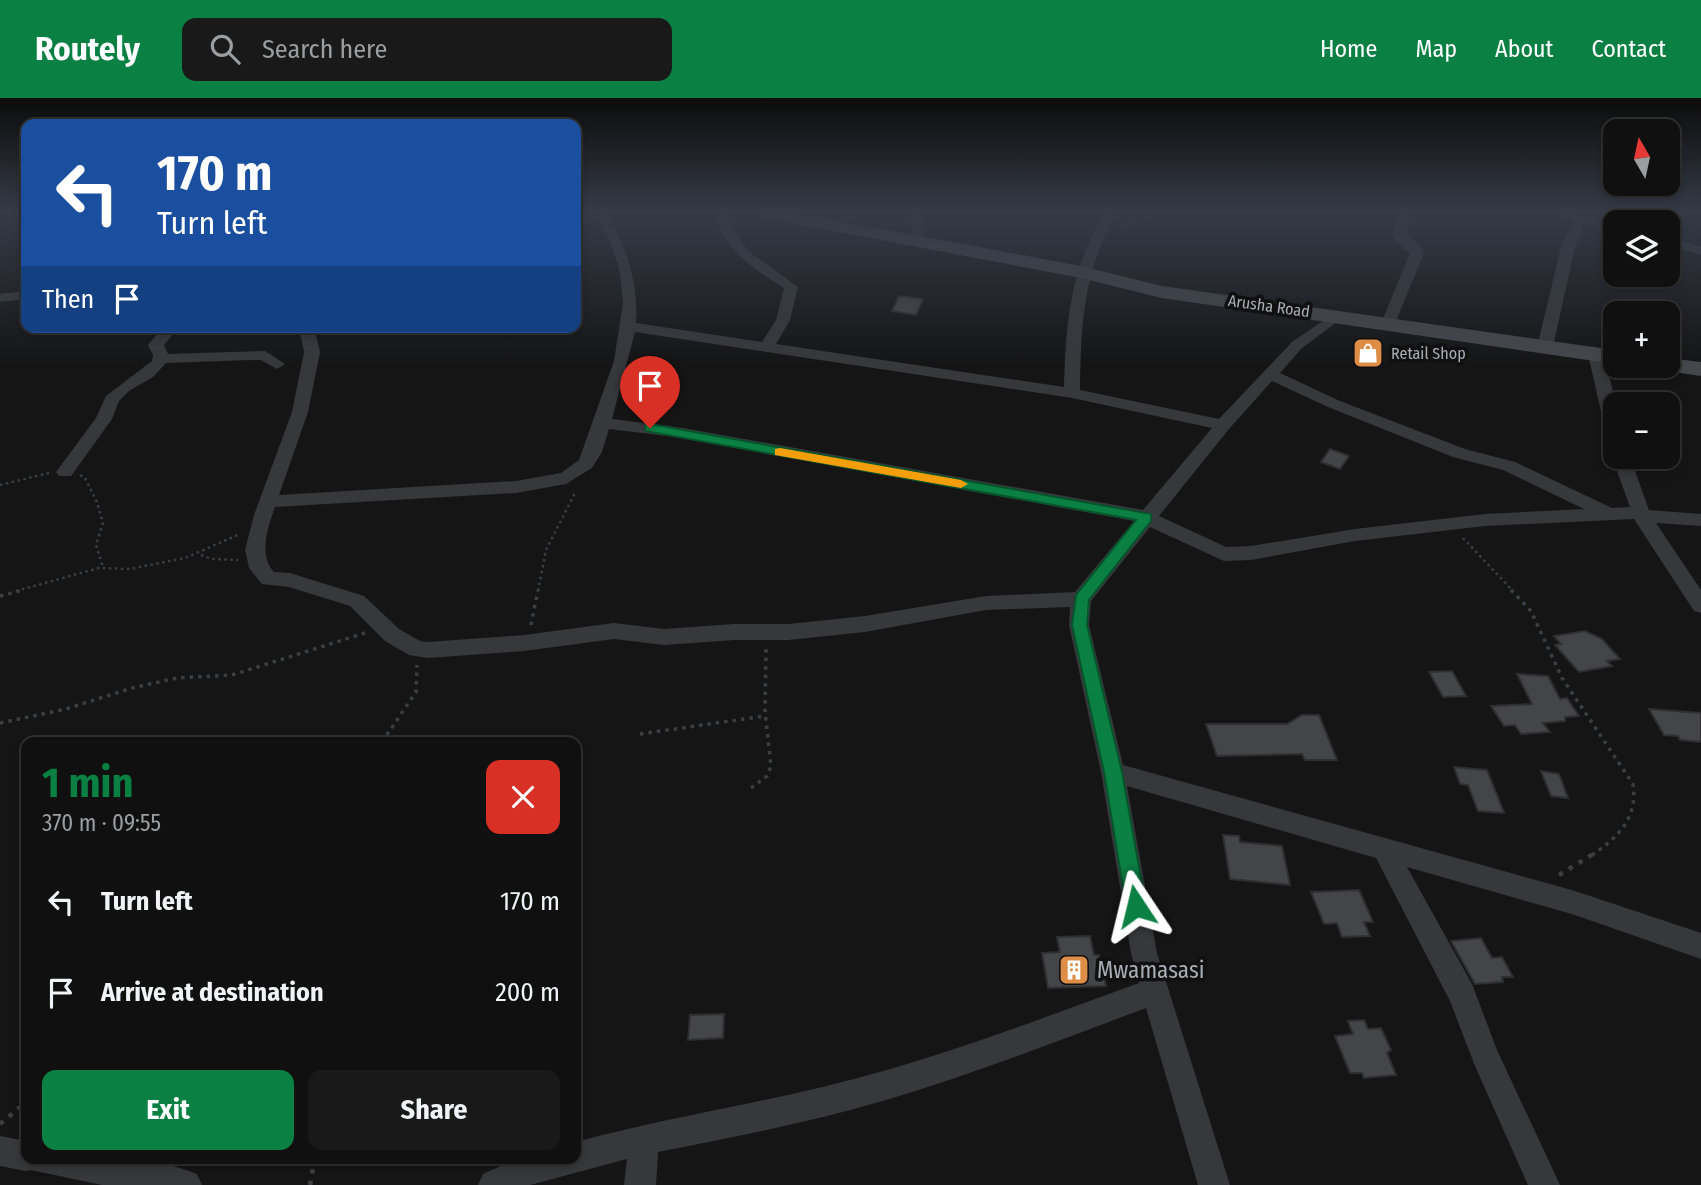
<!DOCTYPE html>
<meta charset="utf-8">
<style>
:root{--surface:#101010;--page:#191919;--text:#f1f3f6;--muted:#9c9d9f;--line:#303030;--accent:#0b8043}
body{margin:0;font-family:"Fira Sans Condensed",sans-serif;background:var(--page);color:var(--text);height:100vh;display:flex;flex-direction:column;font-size:26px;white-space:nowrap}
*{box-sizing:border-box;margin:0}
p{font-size:23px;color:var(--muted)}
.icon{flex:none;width:38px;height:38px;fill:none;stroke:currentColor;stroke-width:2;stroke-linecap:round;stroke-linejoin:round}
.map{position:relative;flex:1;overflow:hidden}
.details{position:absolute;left:21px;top:639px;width:560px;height:427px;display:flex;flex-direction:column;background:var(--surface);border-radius:14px;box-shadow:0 4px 10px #0003,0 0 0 2px var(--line)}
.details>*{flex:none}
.guide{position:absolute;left:21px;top:21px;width:560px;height:214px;border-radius:14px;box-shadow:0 4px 10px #0003,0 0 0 2px var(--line);background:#1a4fa0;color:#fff;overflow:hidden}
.needle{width:46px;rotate:351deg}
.tools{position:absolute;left:1603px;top:21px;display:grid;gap:14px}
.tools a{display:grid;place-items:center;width:77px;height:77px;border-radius:14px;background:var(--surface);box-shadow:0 4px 10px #0003,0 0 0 2px var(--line);font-size:35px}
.pin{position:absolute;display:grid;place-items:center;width:60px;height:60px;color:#fff;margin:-72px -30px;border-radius:50% 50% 50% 0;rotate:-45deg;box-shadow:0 0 7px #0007}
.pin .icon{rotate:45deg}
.me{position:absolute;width:77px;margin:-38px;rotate:350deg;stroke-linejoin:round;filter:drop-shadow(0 0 5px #0008)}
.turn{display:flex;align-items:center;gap:24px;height:147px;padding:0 21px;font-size:32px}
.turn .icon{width:91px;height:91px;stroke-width:2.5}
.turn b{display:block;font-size:49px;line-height:60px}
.then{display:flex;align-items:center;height:66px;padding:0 21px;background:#0003;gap:14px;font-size:26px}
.round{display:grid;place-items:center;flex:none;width:74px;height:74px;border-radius:14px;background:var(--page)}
.summary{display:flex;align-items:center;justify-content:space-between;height:119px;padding:0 21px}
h1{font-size:42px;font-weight:700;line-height:52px;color:var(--accent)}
.button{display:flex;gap:14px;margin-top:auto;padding:14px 21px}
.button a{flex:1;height:80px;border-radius:14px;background:var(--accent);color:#fff;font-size:28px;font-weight:700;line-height:80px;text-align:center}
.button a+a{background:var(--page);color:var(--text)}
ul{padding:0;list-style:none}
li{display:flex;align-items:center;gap:21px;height:91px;padding:0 21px}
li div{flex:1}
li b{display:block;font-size:26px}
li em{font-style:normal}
header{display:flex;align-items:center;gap:42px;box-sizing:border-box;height:98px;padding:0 35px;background:var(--accent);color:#fff}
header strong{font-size:33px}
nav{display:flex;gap:38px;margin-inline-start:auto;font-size:24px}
.search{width:490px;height:63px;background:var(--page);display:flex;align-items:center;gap:18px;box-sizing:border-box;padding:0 24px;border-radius:14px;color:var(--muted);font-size:26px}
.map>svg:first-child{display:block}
.building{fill:#444549;stroke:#2f2f32;stroke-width:2}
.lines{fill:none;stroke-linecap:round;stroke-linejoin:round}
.path-far2{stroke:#3c3f42;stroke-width:2.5;stroke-dasharray:2.5 3.5;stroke-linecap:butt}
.path-far1{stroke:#3c3f42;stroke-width:3.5;stroke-dasharray:3.5 5;stroke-linecap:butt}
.path{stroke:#3c3f42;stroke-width:4.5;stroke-dasharray:4.5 7;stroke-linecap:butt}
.street{fill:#36383b;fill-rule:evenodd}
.secondary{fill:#44474b;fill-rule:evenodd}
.route{fill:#0b8043;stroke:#07532c;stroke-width:2}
.slow{fill:#f59e0b}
.labels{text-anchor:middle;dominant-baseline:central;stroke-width:7;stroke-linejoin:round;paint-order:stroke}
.far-street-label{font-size:16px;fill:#a8aeb5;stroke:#101011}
.far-poi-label{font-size:16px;fill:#a8aeb5;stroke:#101011;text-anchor:start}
.near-poi-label{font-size:23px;fill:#a8aeb5;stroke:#101011;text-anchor:start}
</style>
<header>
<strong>Routely</strong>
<div class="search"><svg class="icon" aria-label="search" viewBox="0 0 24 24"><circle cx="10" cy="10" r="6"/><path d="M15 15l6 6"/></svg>Search here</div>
<nav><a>Home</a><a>Map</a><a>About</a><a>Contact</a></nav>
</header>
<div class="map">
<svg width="1701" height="1087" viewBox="0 0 1701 1087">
<rect width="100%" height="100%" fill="#151516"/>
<g class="building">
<polygon points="899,198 923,201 916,217 892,213"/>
<polygon points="1330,351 1349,358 1340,371 1321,364"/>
<polygon points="1585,533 1602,541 1620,561 1607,563 1612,568 1579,574 1555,547 1561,546 1554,538"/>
<polygon points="1452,573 1466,598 1443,599 1429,574"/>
<polygon points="1517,576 1548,578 1560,601 1567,600 1579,618 1565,619 1565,623 1543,625 1550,634 1521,636 1515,627 1504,628 1491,608 1532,606"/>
<polygon points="1649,611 1701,615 1701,644 1680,642 1678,638 1664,637"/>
<polygon points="1302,617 1319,617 1337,662 1305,662 1302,656 1217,658 1206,626 1287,626"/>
<polygon points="1454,669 1487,672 1504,715 1478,713 1468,687 1460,686"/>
<polygon points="1541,673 1559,676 1568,700 1551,698"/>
<polygon points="1223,737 1239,738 1240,744 1282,748 1290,787 1230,781"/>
<polygon points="1359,792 1373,824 1364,824 1370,838 1342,839 1337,825 1324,826 1311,794"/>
<polygon points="1090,838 1094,857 1099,857 1106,888 1048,890 1042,855 1060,854 1057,839"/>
<polygon points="1481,840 1492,860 1502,859 1513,879 1502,879 1503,884 1475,886 1451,843"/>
<polygon points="724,916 723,940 688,942 690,917"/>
<polygon points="1364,922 1368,931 1381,930 1391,952 1387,955 1396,977 1364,980 1362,975 1350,975 1335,938 1353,936 1348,923"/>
</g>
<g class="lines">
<g class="path-far2">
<polyline points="1120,128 1167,114"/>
<polyline points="80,377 85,380 97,404 103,425 96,447 103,469"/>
<polyline points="0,387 49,375"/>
<polyline points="1463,440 1513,493"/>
<polyline points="201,457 212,461 238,462"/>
<polyline points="16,493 99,470 130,471 185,460 240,436"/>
<polyline points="538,493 546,452 576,393"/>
</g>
<g class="path-far1">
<path d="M1511,492L1531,513L1562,580L1633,686C1638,719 1619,739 1592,757"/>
<polyline points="0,498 23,492"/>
<polyline points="531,527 538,492"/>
<polyline points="0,625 66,611 132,590 177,580 232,577 365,535"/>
<polyline points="640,636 765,618"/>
<polyline points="382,644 416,594 417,567"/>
<polyline points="751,690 767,678 771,668 765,613 766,551"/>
</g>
<g class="path">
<polyline points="1559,777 1595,755"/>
<polyline points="0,1026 26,1004"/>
<polyline points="310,1087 315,1060"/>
</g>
<g class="street">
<path d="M595,114H607C627,151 638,183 636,225L762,244L776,222L784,190C755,172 732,157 717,125L721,114H733L729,125L748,153L798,189L790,222L776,246L1064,289C1066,223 1070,172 1105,114H1117C1083,173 1081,226 1080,292L1219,321L1292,244L1336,214L1343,218L1341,221L1302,250L1280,275L1340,303L1465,351L1515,364L1612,410L1630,409L1612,359L1615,355V359H1630L1649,412L1701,416V428L1656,425L1701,492V515L1694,513L1634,421L1485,428L1355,443L1251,462L1224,463L1150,429L1091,503L1089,527L1123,667L1575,793L1701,835V861L1575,817L1407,769L1472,886L1497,952L1560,1087H1528L1475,968L1450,903L1376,760L1127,688L1157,855L1230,1087H1198L1146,910C1060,942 974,976 886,1002C811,1024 735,1039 658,1054L656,1087H624L627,1061L530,1087H478L483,1076L518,1060H576V1044C679,1016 785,1002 887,972C973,947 1056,915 1139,885L1131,855L1101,674L1069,527L1070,509L986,512L865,534L788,542H734L664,547L614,541L524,553L428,560L409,557L385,543L350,508L289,489L262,486L249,470L245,452L254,417L292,314L304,254L299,229H314L320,254L308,314L279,397L516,383L561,375L579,362L614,263L623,205L620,175L611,145ZM635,234L1072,300L1212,330L1143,412L683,330L612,321ZM1272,283L1328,309L1453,359L1503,372L1584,411L1485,416L1355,431L1251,448L1226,449L1159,418L1229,331ZM609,331L683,340L1134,423L1075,494L986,498L865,518L788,526H734L664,531L614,525L524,537L428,544L420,543L399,531L364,498L290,475L274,474C258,457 268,429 275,409L516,395L566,386L592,370L602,354Z"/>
<polygon points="911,114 923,114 925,148 915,148 913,145"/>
<polygon points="1399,114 1412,114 1406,136 1421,148 1424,155 1394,228 1387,232 1380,228 1410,155 1397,145 1392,136"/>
<polygon points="1549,114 1571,114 1615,125 1615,133 1585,125 1575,149 1553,249 1545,254 1537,249 1561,149 1573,122"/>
<polygon points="1668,139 1701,149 1701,157 1668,147"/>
<polygon points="26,193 26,201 0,204 0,196"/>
<polygon points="163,229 179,229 164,247 168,256 265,253 285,266 277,271 261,262 251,262 166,265 153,279 129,293 119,303 112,321 71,378 59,378 56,374 96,320 106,298 152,263 153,257 148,247"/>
<polygon points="1596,251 1604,256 1616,306 1615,341 1606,336 1588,256"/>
<path d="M0,1038L26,1043V1060C82,1060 144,1054 197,1076L202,1087H102L31,1072L26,1073L0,1068Z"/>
</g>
<g class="secondary">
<polygon points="751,114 790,114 1081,168 1162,188 1615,252 1615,266 1162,200 1081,180 760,119"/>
<polygon points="1668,260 1701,264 1701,278 1660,272 1657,268 1668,268"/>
</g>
</g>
<linearGradient id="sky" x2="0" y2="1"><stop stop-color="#0c0c0c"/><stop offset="0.43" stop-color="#353b47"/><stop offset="1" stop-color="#353b47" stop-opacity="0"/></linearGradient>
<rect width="1701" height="266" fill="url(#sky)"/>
<polygon class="route" points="650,326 1151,416 1151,423 1089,502 1087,527 1122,674 1146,808 1143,815 1136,818 1129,815 1126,808 1104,674 1072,527 1076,497 1136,422 645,333 645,327"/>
<polygon class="slow" points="780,350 961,382 968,386 961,390 775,357 775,351"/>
<defs>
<g id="shop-square" transform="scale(1.575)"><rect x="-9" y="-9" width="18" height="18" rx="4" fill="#dd8d46" stroke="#101011"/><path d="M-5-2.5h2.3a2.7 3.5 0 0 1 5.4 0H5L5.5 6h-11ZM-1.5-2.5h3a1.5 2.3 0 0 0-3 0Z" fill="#fff"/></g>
<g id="building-square" transform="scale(1.575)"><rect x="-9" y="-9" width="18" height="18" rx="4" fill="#dd8d46" stroke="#101011"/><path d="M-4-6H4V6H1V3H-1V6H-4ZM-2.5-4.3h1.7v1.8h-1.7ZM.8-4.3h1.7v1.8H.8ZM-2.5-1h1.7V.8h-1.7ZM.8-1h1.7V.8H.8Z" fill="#fff"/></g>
</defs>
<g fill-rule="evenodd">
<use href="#shop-square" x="1368" y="255"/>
<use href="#building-square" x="1074" y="872"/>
</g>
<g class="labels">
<g class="far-street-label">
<text transform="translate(1269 208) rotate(8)">Arusha Road</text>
</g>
<g class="far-poi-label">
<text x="1391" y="255">Retail Shop</text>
</g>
<g class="near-poi-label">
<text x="1097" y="872">Mwamasasi</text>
</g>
</g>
</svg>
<div class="tools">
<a><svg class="needle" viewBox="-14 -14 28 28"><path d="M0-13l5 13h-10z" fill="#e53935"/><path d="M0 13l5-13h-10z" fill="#9c9d9f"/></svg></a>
<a><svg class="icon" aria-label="layers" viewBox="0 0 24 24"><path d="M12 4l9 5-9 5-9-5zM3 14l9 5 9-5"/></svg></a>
<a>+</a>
<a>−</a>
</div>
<div class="pin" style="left:650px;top:330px;background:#d93025"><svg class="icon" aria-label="arrive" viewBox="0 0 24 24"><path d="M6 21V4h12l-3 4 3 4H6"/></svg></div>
<svg class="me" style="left:1136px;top:808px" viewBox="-20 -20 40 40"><path d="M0-17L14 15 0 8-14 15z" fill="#0b8043" stroke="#fff" stroke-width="4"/></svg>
<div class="guide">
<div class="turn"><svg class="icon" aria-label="left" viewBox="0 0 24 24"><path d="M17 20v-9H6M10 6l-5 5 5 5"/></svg><div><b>170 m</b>Turn left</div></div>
<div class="then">Then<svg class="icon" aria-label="arrive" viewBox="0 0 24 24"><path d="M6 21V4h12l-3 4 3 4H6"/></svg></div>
</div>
<section class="details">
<div class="summary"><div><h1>1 min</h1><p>370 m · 09:55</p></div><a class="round" style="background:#d93025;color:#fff"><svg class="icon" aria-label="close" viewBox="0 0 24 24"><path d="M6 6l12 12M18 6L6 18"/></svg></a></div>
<ul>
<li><svg class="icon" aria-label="left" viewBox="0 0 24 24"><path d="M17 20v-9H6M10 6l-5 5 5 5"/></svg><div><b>Turn left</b></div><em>170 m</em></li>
<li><svg class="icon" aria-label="arrive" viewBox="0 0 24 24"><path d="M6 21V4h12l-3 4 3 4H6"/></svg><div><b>Arrive at destination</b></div><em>200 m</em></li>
</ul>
<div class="button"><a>Exit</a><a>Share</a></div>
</section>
</div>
